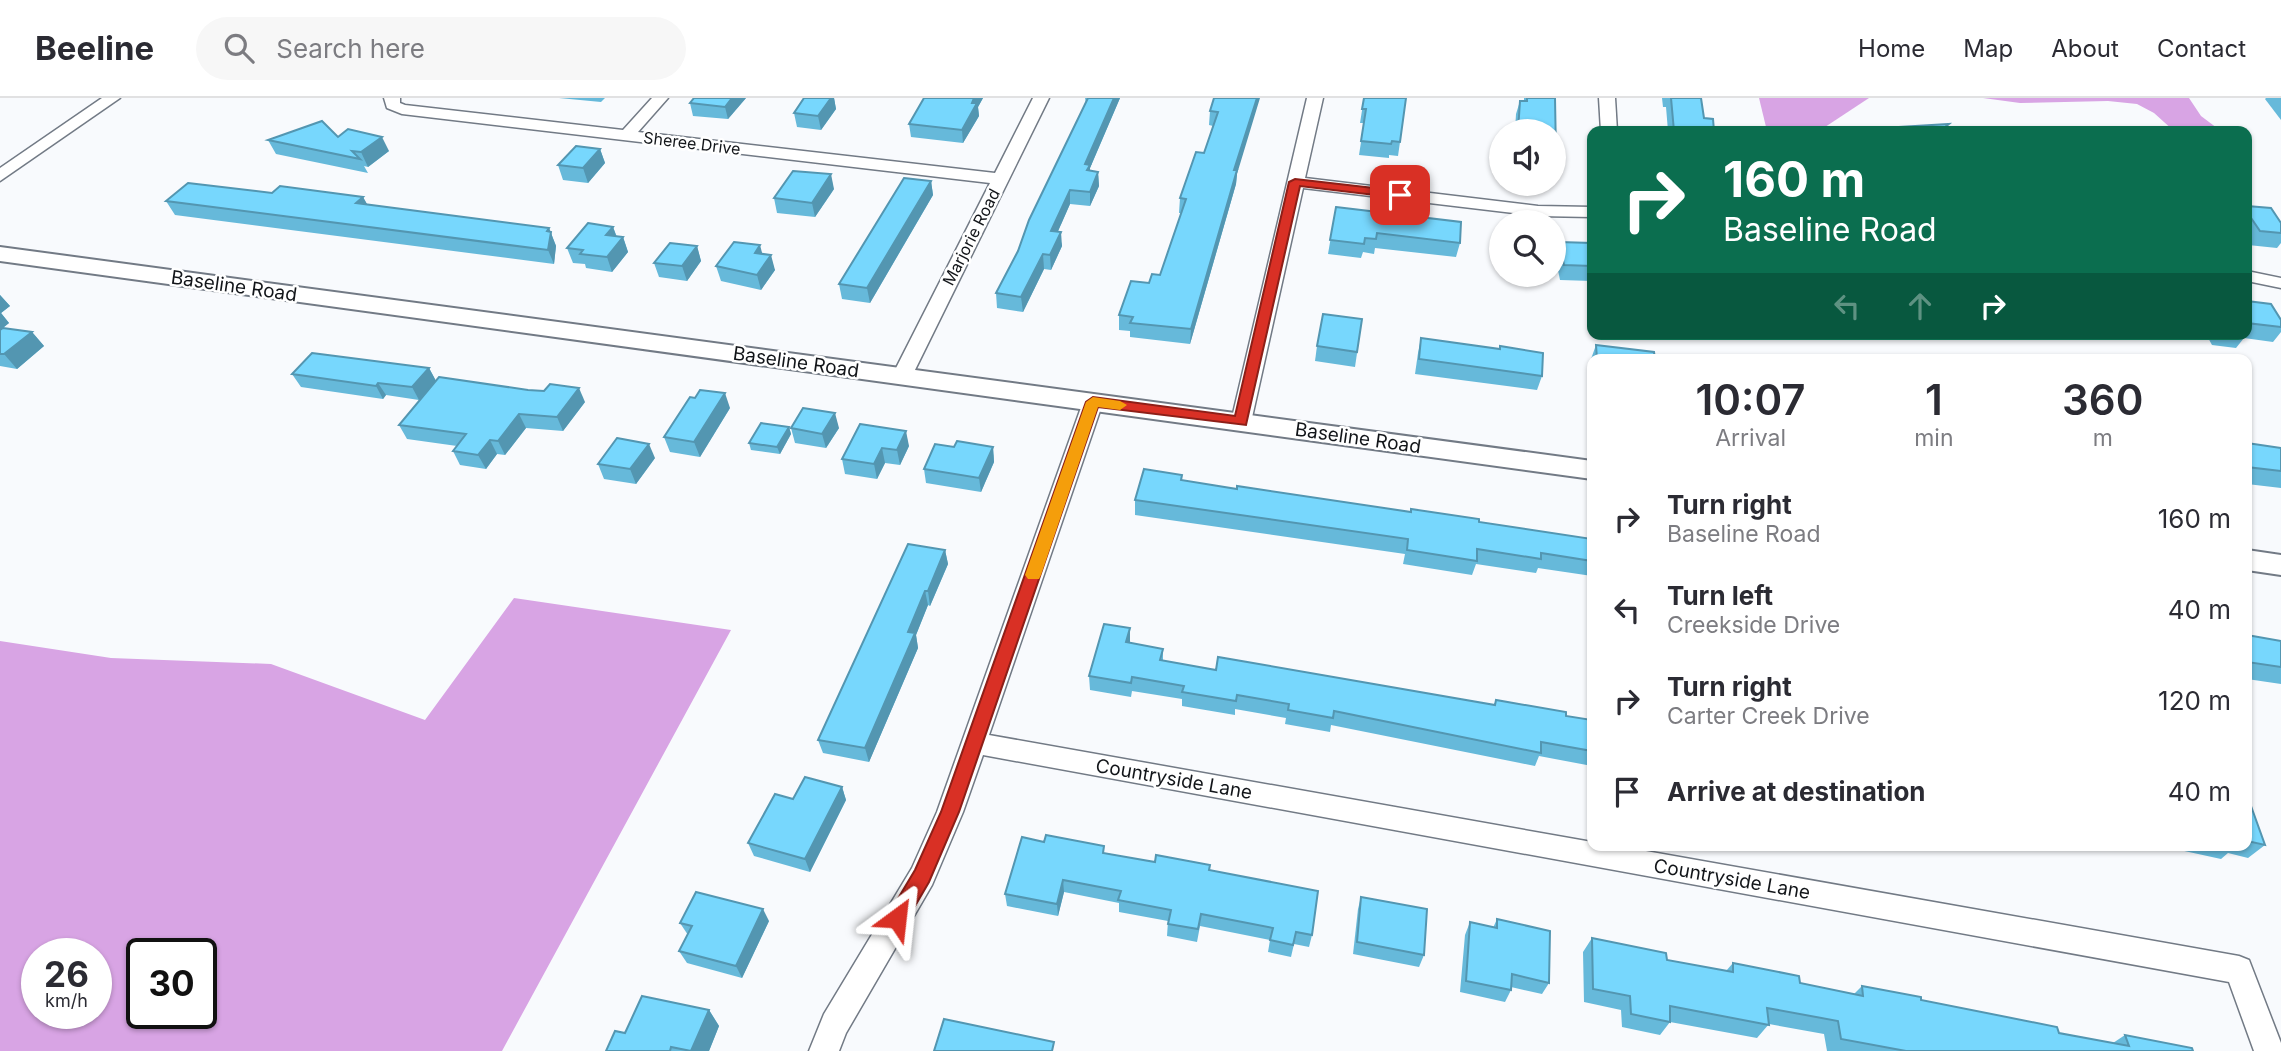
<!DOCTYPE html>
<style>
:root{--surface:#fff;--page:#f7f7f7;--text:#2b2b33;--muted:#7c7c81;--line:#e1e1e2}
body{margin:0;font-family:Inter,sans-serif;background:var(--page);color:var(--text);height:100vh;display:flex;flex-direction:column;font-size:26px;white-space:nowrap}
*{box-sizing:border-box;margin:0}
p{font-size:23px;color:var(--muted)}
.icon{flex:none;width:38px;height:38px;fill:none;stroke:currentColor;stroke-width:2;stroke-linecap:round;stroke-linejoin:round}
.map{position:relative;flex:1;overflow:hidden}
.side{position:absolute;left:1587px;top:256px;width:665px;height:497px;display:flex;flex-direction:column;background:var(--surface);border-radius:14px;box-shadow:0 2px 5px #0004}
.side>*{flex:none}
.guide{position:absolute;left:1587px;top:28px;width:665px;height:214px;border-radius:14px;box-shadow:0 2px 5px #0004;background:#0b6e4f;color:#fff;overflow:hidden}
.fabs{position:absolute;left:1489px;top:21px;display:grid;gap:14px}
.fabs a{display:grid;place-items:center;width:77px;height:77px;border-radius:50%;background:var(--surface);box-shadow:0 2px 5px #0004;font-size:35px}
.speed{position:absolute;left:21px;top:840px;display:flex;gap:14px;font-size:35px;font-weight:700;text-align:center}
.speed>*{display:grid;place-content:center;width:91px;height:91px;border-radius:50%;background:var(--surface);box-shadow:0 2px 5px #0004;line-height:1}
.speed small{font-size:18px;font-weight:400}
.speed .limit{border:4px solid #111;border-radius:10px;background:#fff;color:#111}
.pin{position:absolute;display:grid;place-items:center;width:60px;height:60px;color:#fff;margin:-30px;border-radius:14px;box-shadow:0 4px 10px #0006}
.me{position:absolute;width:77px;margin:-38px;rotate:30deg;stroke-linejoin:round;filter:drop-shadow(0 0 5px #0008)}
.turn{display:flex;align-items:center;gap:24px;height:147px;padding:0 21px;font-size:32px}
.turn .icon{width:91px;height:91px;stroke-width:2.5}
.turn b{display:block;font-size:49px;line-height:60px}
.lanes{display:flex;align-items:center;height:66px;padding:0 21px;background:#0003;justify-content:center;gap:35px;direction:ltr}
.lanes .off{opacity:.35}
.eta{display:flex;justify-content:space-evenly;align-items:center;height:119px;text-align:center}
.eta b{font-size:42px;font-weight:600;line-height:49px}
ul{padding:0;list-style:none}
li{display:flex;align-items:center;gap:21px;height:91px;padding:0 21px}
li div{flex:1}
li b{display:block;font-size:26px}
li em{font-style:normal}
header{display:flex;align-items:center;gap:42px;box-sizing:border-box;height:98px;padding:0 35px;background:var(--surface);border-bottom:2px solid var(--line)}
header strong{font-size:33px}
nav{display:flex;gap:38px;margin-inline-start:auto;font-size:24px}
.search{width:490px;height:63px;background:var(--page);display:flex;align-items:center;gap:18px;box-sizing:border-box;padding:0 24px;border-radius:38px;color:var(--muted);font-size:26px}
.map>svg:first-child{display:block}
.forest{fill:#d8a4e4;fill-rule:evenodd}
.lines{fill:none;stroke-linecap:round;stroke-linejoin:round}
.minor-casing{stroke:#727a85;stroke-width:3}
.tertiary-casing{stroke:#727a85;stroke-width:4}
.minor{fill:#fff;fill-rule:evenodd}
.tertiary{fill:#fff;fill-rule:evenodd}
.wall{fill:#66b9da}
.shaded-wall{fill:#5396b1}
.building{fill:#77d7fd;stroke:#5396b1;stroke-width:2}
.route{fill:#d93025;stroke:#8d1f18;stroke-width:2}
.slow{fill:#f59e0b}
.labels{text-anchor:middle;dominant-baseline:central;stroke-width:5;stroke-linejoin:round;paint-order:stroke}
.far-street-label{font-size:16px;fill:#121519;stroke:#fff}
.street-label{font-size:19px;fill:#121519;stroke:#fff}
</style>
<header>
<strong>Beeline</strong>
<div class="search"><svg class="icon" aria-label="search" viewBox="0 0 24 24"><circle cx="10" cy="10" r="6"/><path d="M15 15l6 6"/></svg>Search here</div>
<nav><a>Home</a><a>Map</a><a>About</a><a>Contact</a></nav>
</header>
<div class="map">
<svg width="2281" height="953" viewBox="0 0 2281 953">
<rect width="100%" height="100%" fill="#f8fafd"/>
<g class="forest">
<polygon points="1759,0 1869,0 1819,33 1767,33"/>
<polygon points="1983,0 2189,0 2201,18 2221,33 2174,33 2154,15 2137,6 2108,3 2020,5"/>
<path d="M514,500L731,532L502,953H0V543L111,560L271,566L425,622ZM37,856H96V915H37ZM142,856H201V915H142Z"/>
</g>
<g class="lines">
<g class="minor-casing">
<g id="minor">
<polygon points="102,0 120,0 0,83 0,70"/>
<polygon points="384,0 400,0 400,5 405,7 623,32 652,0 668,0 638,34 995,75 1033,0 1049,0 912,278 902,284 892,278 990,85 402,16 387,10"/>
<polygon points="1307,0 1323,0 1305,80 1538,108 1592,109 1592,119 1538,118 1303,90 1251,324 1241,331 1231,324"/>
<polygon points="1599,0 1615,0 1617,33 1601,33"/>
<polygon points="2247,173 2281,180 2281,190 2247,183"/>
<polygon points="1093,297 1103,304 989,637 1592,744 1592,747 1612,747 2239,858 2249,862 2281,945 2281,953 2254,953 2229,884 983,657 963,714 932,787 846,935 839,953 809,953 824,916 912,770 937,714 1083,304"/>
</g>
</g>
<g class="tertiary-casing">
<g id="tertiary">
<polygon points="0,149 1592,363 1592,381 0,163"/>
<polygon points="2247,452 2281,457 2281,477 2247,472"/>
</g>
</g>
<use href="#minor" class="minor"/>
<use href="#tertiary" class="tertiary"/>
</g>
<g class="wall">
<polygon points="559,0 605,0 601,4"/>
<polygon points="746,0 728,21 693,18 690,5"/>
<polygon points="804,0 834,0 836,11 821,32 797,29 794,15"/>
<polygon points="924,0 983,0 978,9 979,18 963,45 911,39 909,26"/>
<polygon points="1085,0 1120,0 1090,70 1090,73 1098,74 1099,88 1090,108 1070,106 1058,133 1062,148 1051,172 1044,171 1023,214 997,210 996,195 1018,153 1086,5"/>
<polygon points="1214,0 1237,76 1236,86 1190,246 1130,239 1130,233 1119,232 1119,217 1149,185 1160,177 1181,115 1179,115 1180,100 1204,55 1213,28 1209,27 1210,13"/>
<polygon points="1364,0 1400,44 1398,58 1389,57 1389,60 1359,57 1364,25 1360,25"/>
<polygon points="1524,0 1555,0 1556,56 1554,62 1554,33 1515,33 1516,16 1520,3 1524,3"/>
<polygon points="1662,0 1701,0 1704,20 1714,33 1668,33 1666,9 1663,9"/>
<polygon points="2266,0 2281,0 2281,22 2265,1"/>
<polygon points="338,39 389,53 368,69 364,68 368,75 276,56 268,42"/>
<polygon points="600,51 605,65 588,85 563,82 558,67"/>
<polygon points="931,83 933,97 870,205 842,201 839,186"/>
<polygon points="834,91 815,119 777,115 774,100"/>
<polygon points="272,95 363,99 367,107 549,130 556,148 554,166 175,117 166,103"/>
<polygon points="2247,108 2281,125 2281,145 2277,150 2248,147 2247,145"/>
<polygon points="1336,109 1460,145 1456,159 1375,150 1374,156 1363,154 1361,160 1328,156"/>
<polygon points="613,129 617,139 623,139 628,154 612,174 586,170 585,166 573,165 567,150"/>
<polygon points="1559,144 1592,145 1592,183 1560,182 1555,158"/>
<polygon points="697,148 701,163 687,183 659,179 654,165"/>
<polygon points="763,156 775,172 761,192 721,183 716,168"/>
<polygon points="0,197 10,208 1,215 9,225 3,230 32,234 44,248 17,271 0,268"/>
<polygon points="2247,203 2281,222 2281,234 2273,244 2244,240 2236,250 2212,247 2206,236 2247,236"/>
<polygon points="1362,221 1355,269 1315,263 1317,248"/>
<polygon points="1421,240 1542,278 1537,292 1415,276 1418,255"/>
<polygon points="1596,247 1655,261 1592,261 1592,285 1591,261"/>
<polygon points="429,270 436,283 419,302 386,297 383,301 301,289 292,276"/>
<polygon points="585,304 563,333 526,330 505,357 497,356 486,371 460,367 453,353 457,348 407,341 399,327"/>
<polygon points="730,310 700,359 670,354 664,339"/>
<polygon points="860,326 909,348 900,367 885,365 877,381 845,376 842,361"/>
<polygon points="789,329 791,336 780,356 751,352 749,345"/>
<polygon points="791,330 839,330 826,350 795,345"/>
<polygon points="2247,345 2281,350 2281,390 2247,386"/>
<polygon points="954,349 993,349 994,364 981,394 926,385 924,371"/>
<polygon points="655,360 636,386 604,381 598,366"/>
<polygon points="1182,383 1592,441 1592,485 1592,478 1538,470 1536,475 1476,466 1472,477 1403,466 1405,456 1135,417 1135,402"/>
<polygon points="945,452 948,466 930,508 928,507 916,537 918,550 869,664 823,655 818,642"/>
<polygon points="2247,537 2281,543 2281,586 2247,581"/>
<polygon points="1130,545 1163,551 1163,563 1216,572 1494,607 1496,602 1566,618 1592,622 1592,668 1539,658 1535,668 1331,627 1330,634 1285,626 1286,620 1235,611 1235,617 1182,608 1182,601 1132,593 1131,599 1090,592 1089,578"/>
<polygon points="842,689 846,702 810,774 754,758 748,745"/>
<polygon points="2247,707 2265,747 2248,760 2228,755 2221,761 2166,749 2166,747 2247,747"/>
<polygon points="1044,744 1155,764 1210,772 1312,837 1309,849 1294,846 1291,859 1268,854 1270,842 1200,828 1197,844 1167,838 1168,823 1119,814 1119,805 1064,794 1058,818 1007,808 1005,796"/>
<polygon points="2061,747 2090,747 2085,752"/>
<polygon points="1361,799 1424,857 1419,869 1353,856 1358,811"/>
<polygon points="1497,821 1549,885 1542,896 1511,889 1511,892 1505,904 1460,894 1465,837 1470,824 1493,830"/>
<polygon points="769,823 742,880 687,865 679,853 688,837 680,825"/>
<polygon points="1592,840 1667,862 1726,873 1733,865 1800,885 1854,896 1862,888 2059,935 2113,945 2125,937 2193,953 1827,953 1824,936 1769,926 1757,940 1670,924 1660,937 1622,929 1621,912 1584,904 1583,854"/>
<polygon points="709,912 719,928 709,953 606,953 625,935"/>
</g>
<g class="shaded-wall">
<polygon points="732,0 746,0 728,21 725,9"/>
<polygon points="831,0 834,0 836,11 821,32 818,18"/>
<polygon points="974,0 983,0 978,9 979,18 963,45 962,32"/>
<polygon points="1114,0 1120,0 1090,70 1090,80 1085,66"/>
<polygon points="1257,0 1260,0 1237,76 1236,86 1190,246 1191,231 1234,72"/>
<polygon points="382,39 389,53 368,69 361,54"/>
<polygon points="600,51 605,65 588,85 583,70"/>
<polygon points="1098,74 1099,88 1090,108 1090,94"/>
<polygon points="831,76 834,91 815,119 812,105"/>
<polygon points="931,83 933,97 870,205 867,190"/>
<polygon points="1070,92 1070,106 1052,147 1051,133"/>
<polygon points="363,99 371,113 356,105"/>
<polygon points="613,129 618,143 606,137"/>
<polygon points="549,130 556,148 554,166 548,152 547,133"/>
<polygon points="1061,134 1062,148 1051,172 1050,157"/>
<polygon points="623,139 628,154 612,174 607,159"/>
<polygon points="760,147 764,162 755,155"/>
<polygon points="697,148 701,163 687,183 682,168"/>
<polygon points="1043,156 1044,171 1023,214 1021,199"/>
<polygon points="771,157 775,172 761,192 757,177"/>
<polygon points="0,197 10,208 1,215 9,225 0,232"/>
<polygon points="32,234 44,248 17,271 4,256"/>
<polygon points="429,270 436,283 419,302 412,289"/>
<polygon points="378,285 386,297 383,301 376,288"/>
<polygon points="579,290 585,304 563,333 557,319"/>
<polygon points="725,295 730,310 700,359 694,344"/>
<polygon points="835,315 839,330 826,350 822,336"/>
<polygon points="519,316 526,330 505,357 498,343"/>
<polygon points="789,329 791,336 780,356 777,349"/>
<polygon points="906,333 909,348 900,367 897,352"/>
<polygon points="490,342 497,356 486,371 478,357"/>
<polygon points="649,346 655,360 636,386 630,371"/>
<polygon points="993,349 994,364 981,394 979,380"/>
<polygon points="882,350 885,365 877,381 874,366"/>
<polygon points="945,452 948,466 930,508 928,493"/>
<polygon points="925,493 928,507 916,537 918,550 869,664 865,650 908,534"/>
<polygon points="1130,530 1130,544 1126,559 1126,544"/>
<polygon points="842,689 846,702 810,774 805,761"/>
<polygon points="1063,782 1064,794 1058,818 1057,806"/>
<polygon points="763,811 769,823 742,880 736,868"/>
<polygon points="709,912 719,928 709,953 691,953"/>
</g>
<g class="building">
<polygon points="694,0 732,0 725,9 690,5"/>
<polygon points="804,0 831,0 818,18 794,15"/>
<polygon points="924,0 974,0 972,5 977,5 962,32 909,26"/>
<polygon points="1088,0 1114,0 1085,66 1090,67 1087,72 1098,74 1090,94 1070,92 1051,133 1061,134 1050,157 1043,156 1021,199 996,195 1018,153 1029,122"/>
<polygon points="1214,0 1257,0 1234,72 1237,72 1191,231 1130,225 1133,219 1119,217 1131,183 1149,185 1152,176 1160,177 1186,101 1180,100 1196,54 1204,55 1218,14 1210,13"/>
<polygon points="1364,0 1406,0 1400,44 1392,43 1391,46 1361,43 1366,11 1362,11"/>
<polygon points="1527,0 1555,0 1556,56 1554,56 1554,33 1518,33 1520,3 1527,3"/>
<polygon points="1671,0 1701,0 1704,20 1713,21 1714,33 1674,33"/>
<polygon points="322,23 338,39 348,31 382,39 361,54 352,53 360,61 268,42"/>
<polygon points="1949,26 1940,33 1892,33 1899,29"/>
<polygon points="576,48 600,51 583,70 558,67"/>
<polygon points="793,73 831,76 812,105 774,100"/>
<polygon points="904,80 931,83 867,190 839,186"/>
<polygon points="188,85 272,95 280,88 363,99 356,105 549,130 547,133 551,134 548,152 166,103"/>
<polygon points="2247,108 2271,110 2281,125 2281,135 2260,133 2247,114"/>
<polygon points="1336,109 1461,124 1460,145 1377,135 1376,141 1365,140 1364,146 1330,142"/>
<polygon points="588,125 613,129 606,137 623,139 607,159 580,156 583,152 567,150"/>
<polygon points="734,144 760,147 755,155 771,157 757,177 716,168"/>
<polygon points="1559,144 1592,145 1592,168 1564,167"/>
<polygon points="670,145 697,148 682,168 654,165"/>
<polygon points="2247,203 2271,206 2281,222 2281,229 2247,225"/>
<polygon points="1323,216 1362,221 1357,254 1317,248"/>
<polygon points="3,230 32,234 4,256 0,256 0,232"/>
<polygon points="1421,240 1500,251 1500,248 1543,255 1542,278 1419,261"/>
<polygon points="1596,247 1654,254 1655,261 1597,261"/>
<polygon points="312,255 429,270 412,289 378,285 376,288 292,276"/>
<polygon points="439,279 528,292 544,293 550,286 579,290 557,319 519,316 498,343 490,342 478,357 453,353 466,336 399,327"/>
<polygon points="700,292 725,295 694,344 664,339 690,299 695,300"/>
<polygon points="803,310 835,315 822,336 791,330"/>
<polygon points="761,325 789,329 777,349 749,345"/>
<polygon points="860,326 906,333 897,352 882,350 874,366 842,361"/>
<polygon points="617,340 649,346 630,371 598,366"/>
<polygon points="957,343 993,349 979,380 924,371 935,346 954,349"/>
<polygon points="2247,345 2281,350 2281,373 2247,369"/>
<polygon points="1144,371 1182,377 1181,382 1237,391 1237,388 1411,414 1411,411 1479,421 1479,424 1592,441 1592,463 1541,455 1541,461 1477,451 1477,463 1407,452 1408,441 1135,402"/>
<polygon points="908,446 945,452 928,493 925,493 908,534 915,535 865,650 818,642"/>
<polygon points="1104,526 1130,530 1126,544 1163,551 1160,562 1216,572 1218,559 1495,607 1496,602 1566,614 1566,618 1592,622 1592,653 1541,644 1541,655 1334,613 1333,620 1288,612 1289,606 1237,597 1236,603 1182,594 1184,588 1132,579 1131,585 1089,578"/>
<polygon points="2247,537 2281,543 2281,569 2247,564"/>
<polygon points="805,679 842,689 805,761 748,745 775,696 793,701"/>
<polygon points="2247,707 2251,708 2265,747 2247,743"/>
<polygon points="1046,737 1104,748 1103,755 1155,764 1156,757 1210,767 1209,772 1318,793 1312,837 1296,834 1293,847 1270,842 1273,830 1201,816 1198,831 1168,826 1171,812 1118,802 1121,793 1063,782 1057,806 1005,796 1022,739 1044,744"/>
<polygon points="696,794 763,811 736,868 679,853 692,828 680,825"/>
<polygon points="1361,799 1427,811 1424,857 1357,844"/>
<polygon points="1497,821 1550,833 1549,885 1512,876 1511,892 1466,883 1470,824 1497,830"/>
<polygon points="1592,840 1666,855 1667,862 1733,874 1733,865 1799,878 1800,885 1863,898 1862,888 1921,899 1921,902 2057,929 2059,935 2129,948 2125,937 2192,950 2193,953 1906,953 1841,941 1838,923 1767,910 1769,927 1670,908 1670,924 1631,916 1630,898 1593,891"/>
<polygon points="642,898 709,912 691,953 671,949 670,953 606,953 615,933 625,935"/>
<polygon points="944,921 1054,944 1052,953 934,953"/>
</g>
<polygon class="route" points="1295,81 1400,93 1406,97 1400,100 1300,88 1246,327 1098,309 959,714 929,784 904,827 897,829 890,827 887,820 890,814 915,772 941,714 1086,304 1093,299 1235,318 1289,84"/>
<polygon class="slow" points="1093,299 1120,303 1127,307 1120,312 1098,309 1041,477 1039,481 1028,481 1025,477 1086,304"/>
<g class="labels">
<g class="far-street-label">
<text transform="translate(692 45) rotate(7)">Sheree Drive</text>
<text transform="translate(971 139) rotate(-63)">Marjorie Road</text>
</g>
<g class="street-label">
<text transform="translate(234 188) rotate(8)">Baseline Road</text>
<text transform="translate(796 264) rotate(8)">Baseline Road</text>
<text transform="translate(1358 340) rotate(8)">Baseline Road</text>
<text transform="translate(1174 681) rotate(10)">Countryside Lane</text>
<text transform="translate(1732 781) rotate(10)">Countryside Lane</text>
</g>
</g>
</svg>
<div class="fabs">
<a><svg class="icon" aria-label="sound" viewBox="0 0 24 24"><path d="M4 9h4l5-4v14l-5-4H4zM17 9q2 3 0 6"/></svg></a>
<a><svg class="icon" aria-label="search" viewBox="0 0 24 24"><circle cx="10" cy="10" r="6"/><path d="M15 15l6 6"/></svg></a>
</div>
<div class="speed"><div>26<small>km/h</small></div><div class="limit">30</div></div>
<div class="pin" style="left:1400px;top:97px;background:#d93025"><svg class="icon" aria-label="arrive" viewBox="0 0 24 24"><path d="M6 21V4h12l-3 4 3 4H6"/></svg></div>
<svg class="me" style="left:897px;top:820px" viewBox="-20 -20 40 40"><path d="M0-17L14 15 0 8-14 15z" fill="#d93025" stroke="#fff" stroke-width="4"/></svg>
<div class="guide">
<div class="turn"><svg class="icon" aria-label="right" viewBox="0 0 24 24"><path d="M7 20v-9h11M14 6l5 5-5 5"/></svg><div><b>160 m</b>Baseline Road</div></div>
<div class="lanes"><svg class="icon off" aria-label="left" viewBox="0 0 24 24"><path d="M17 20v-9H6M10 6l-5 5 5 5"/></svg><svg class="icon off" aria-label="ahead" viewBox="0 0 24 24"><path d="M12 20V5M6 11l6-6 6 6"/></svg><svg class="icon" aria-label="right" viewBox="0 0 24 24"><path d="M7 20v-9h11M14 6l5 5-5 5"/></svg></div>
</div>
<section class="side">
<div class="eta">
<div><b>10:07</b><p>Arrival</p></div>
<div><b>1</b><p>min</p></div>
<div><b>360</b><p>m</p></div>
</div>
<ul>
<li><svg class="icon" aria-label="right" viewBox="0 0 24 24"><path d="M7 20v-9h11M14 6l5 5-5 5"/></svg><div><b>Turn right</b><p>Baseline Road</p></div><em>160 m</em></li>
<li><svg class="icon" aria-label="left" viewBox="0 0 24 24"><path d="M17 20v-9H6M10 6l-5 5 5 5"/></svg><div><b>Turn left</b><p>Creekside Drive</p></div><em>40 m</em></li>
<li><svg class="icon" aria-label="right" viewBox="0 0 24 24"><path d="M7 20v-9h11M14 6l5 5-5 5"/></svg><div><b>Turn right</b><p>Carter Creek Drive</p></div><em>120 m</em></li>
<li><svg class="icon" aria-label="arrive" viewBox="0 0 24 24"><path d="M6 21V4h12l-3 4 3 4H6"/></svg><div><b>Arrive at destination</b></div><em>40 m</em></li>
</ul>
</section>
</div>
